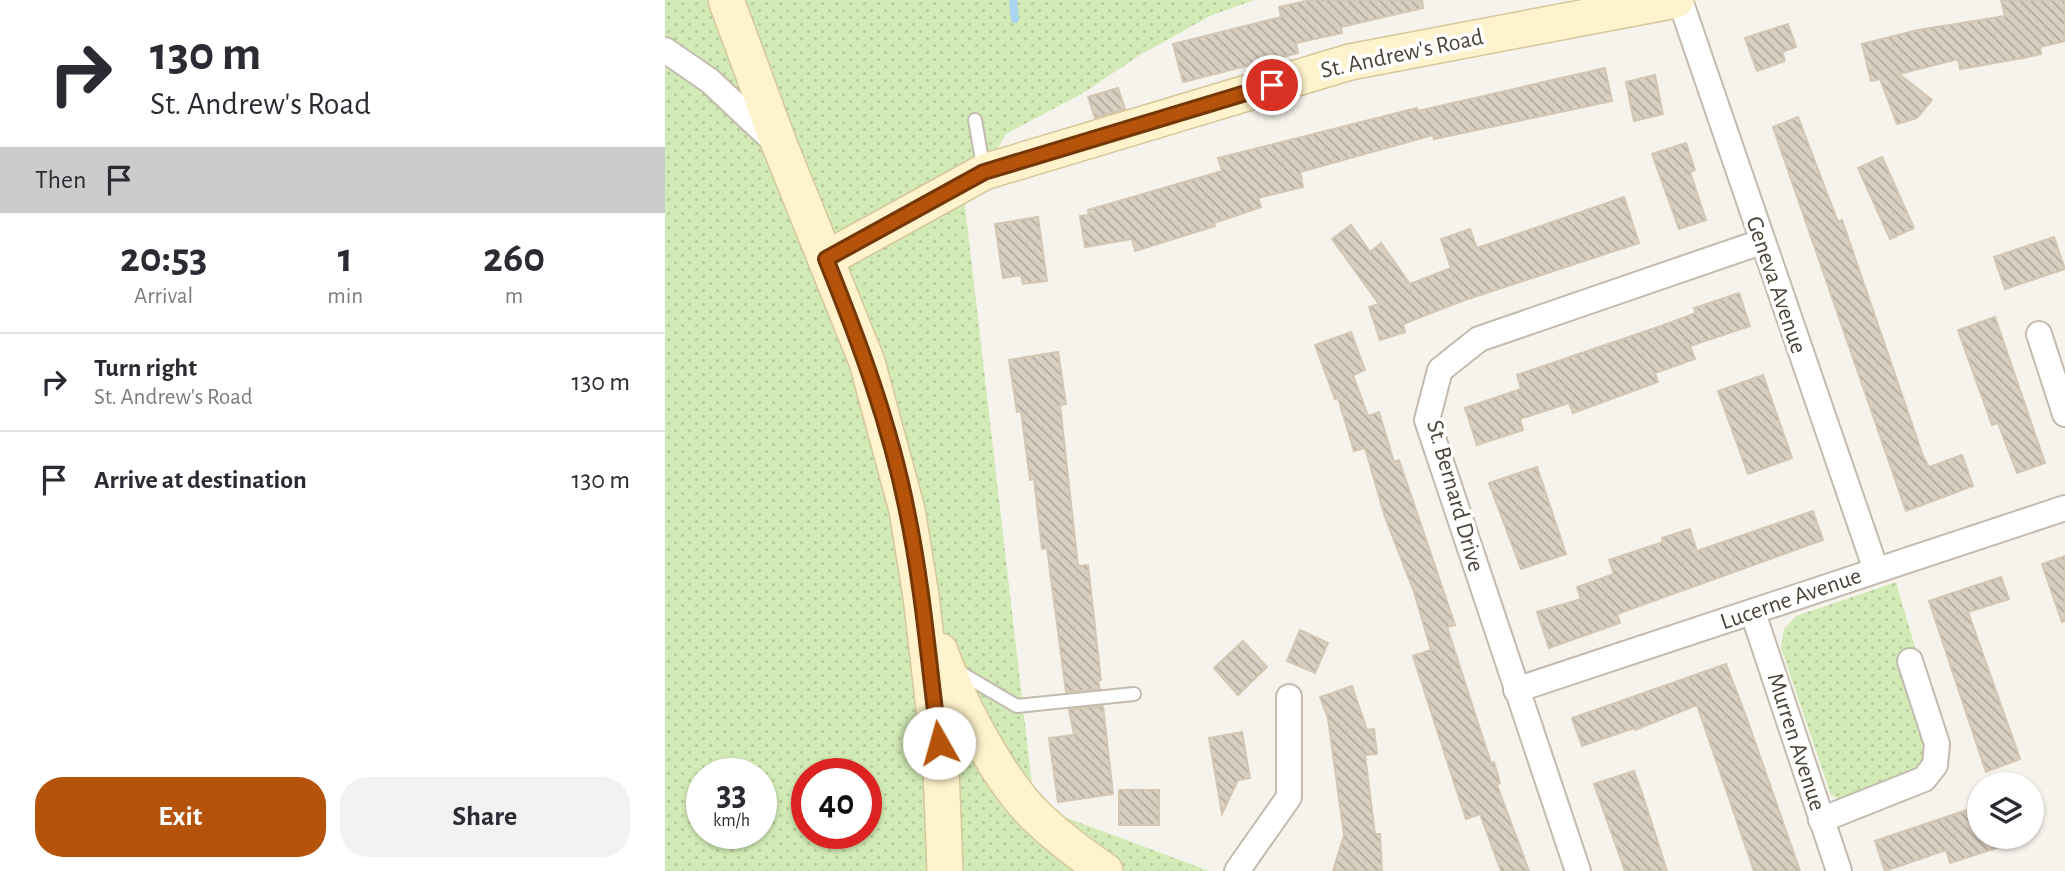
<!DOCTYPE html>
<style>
:root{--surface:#fff;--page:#f2f2f3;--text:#2b2b33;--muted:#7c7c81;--line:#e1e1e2;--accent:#b45309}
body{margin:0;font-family:"Alegreya Sans",sans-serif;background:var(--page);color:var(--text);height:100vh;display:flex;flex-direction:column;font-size:26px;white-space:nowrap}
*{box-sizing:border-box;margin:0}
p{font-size:23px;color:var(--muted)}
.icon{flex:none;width:38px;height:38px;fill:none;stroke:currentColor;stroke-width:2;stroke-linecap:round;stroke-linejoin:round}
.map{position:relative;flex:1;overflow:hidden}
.drawer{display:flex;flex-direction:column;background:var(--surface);width:665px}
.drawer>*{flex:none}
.guide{background:#fff;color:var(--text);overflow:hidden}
.buttons{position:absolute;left:1302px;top:772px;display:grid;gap:14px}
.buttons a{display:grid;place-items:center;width:77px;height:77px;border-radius:50%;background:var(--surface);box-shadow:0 2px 5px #0004;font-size:35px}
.speed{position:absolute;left:21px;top:758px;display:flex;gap:14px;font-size:35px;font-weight:700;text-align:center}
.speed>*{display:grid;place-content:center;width:91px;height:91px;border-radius:50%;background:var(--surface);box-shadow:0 2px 5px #0004;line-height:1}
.speed small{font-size:18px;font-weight:400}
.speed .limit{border:10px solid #d22;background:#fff;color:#111}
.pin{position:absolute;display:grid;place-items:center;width:60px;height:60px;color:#fff;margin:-30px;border:4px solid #fff;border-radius:50%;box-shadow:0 2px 7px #0007}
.me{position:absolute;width:77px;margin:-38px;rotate:353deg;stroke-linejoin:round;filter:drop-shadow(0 0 5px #0008)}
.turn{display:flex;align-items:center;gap:24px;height:147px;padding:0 35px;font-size:32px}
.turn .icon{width:91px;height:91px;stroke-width:2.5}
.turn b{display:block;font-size:49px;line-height:60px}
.then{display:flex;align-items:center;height:66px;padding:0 35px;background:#0003;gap:14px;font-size:26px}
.eta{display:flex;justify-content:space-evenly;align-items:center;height:119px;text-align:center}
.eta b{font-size:42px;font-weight:700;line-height:49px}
.button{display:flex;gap:14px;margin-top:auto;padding:14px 35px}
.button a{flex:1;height:80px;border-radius:28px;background:var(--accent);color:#fff;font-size:28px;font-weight:700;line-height:80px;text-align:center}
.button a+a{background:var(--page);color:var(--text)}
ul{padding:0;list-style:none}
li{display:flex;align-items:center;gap:21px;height:98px;padding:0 35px;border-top:2px solid var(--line)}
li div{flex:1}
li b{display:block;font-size:26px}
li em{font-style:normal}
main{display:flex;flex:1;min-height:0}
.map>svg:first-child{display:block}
.grass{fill:url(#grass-dots);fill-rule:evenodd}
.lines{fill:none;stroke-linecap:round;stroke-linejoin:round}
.stream{stroke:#a9d4f2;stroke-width:8}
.building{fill:url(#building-back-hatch);stroke:#d3c7b4;stroke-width:2}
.lane-casing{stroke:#c2bbae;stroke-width:16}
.street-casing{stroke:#c2bbae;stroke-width:28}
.secondary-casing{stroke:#d6c79b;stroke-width:38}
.lane{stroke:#fff;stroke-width:12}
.street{stroke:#fff;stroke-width:24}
.secondary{stroke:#fff3cd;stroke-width:35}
.route-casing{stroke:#753606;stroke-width:18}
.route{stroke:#b45309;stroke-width:12}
.labels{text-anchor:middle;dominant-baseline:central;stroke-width:7;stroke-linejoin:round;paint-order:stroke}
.street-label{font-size:24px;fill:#4b4439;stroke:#fff}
</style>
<main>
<section class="drawer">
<div class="guide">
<div class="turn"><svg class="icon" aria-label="right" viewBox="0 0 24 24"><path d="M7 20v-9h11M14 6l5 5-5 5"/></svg><div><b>130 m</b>St. Andrew's Road</div></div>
<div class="then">Then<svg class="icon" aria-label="arrive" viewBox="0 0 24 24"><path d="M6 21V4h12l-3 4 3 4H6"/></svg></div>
</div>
<div class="eta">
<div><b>20:53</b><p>Arrival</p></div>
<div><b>1</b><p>min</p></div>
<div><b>260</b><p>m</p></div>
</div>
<ul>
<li><svg class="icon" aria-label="right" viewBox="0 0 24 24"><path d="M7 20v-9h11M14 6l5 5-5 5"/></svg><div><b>Turn right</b><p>St. Andrew's Road</p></div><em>130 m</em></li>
<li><svg class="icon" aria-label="arrive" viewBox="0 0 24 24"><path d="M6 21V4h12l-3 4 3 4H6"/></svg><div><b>Arrive at destination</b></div><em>130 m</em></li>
</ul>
<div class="button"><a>Exit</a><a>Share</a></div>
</section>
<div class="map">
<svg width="1400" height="871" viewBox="0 0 1400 871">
<defs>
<pattern id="grass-dots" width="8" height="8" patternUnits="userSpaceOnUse" patternTransform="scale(1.75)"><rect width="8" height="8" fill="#d2eab5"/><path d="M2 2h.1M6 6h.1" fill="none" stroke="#b6ca9c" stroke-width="1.8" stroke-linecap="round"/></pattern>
<pattern id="building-back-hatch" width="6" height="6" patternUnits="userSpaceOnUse" patternTransform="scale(1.75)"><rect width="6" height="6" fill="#d8cfc1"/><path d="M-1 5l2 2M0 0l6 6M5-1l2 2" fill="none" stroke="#b1aa9e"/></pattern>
</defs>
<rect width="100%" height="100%" fill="#f6f3ec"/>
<g class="grass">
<path d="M0,0H589L545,16L475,55L420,92L341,134L300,206L368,793L418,871H0ZM37,774H96V833H37ZM142,774H201V833H142Z"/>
<polygon points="1231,582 1252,654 1232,662 1261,749 1261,763 1252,775 1179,801 1166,795 1116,648 1119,629 1131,616"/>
<polygon points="389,813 544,871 458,871 397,826"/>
</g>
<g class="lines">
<polyline class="stream" points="348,0 350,19"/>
</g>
<g class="building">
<polygon points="646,0 757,0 758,8 676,27 677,33 631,43 633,53 518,82 508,44 616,17 614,7"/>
<polygon points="1336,0 1400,0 1400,41 1375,47 1376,54 1358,58 1295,69 1293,59 1234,74 1267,100 1252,118 1232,124 1215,79 1206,81 1197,44 1253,30 1340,16"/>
<polygon points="1123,24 1131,47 1117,52 1120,61 1092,71 1080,38"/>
<polygon points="940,68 947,101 769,139 768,135 635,172 638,187 593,198 596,207 549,223 550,226 470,251 467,239 420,247 415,216 424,215 423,210 557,171 553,158 752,108 753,111"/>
<polygon points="990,75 998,114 969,121 961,82"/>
<polygon points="453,88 460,109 430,118 423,97"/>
<polygon points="1133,117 1173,222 1177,220 1258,456 1264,467 1297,455 1308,486 1241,511 1108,127"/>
<polygon points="1021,143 1030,170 1025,172 1041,220 1014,229 987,154"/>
<polygon points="1217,157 1249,228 1225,239 1193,168"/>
<polygon points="959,197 974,243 797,301 738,324 740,332 715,340 704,307 714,304 667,239 686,225 705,252 716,243 745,284 786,268 776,239 805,229 812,248"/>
<polygon points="373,217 382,281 358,284 356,275 338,278 330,224"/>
<polygon points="1389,237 1400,269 1340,289 1329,257"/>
<polygon points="1074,293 1085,326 1025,346 1030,359 990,373 993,382 908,413 904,403 855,419 858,430 812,445 800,408 856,389 852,375 993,327 1031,313 1029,308"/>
<polygon points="1330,317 1380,463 1352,473 1333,423 1327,425 1293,330"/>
<polygon points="686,332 700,370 688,375 703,416 714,412 729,462 734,460 790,625 782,627 826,763 829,762 835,783 832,785 864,871 836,871 815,814 801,819 781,758 748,656 766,650 749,592 720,517 700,448 689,451 673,398 670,399 650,345"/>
<polygon points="393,352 401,404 395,405 413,566 423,565 436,680 433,681 435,689 401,692 382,548 377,549 369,479 365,480 356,411 352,412 344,360"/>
<polygon points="1098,375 1127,458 1083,474 1053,391"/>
<polygon points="872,467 901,554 856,569 824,483"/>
<polygon points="1148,511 1158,540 952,614 955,623 884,648 872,612 916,599 912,587 949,574 944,560 998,542 997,538 1025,529 1032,551"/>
<polygon points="1400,556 1400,621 1397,622 1377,564"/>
<polygon points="1336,577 1344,599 1303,612 1355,759 1321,772 1264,601"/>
<polygon points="635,630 663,643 650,673 622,661"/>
<polygon points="578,641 602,667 573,695 549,668"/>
<polygon points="1061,664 1082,719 1135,871 1089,871 1032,705 970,730 969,728 917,746 907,718"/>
<polygon points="687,686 702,730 709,729 712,754 700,755 710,834 715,834 717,871 668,871 679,835 663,718 655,697"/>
<polygon points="438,706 448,794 393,802 384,738 409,735 404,709"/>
<polygon points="577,732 585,778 573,780 557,814 544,738"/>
<polygon points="969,771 978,796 1002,871 960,871 929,784"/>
<rect x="454" y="790" width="40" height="35"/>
<polygon points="1314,806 1314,836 1352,836 1353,841 1285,863 1281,850 1220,871 1210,841"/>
</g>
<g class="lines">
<g class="lane-casing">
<g id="lane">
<polyline points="310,120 319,171"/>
<polyline points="294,672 352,706 469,694"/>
</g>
</g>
<g class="street-casing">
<g id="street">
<polyline points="1015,0 1211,570"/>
<polyline points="0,50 45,81 111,143"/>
<polyline points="1374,334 1400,414"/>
<polyline points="1088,613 1174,871"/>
<polyline points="851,690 1400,508"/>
<polyline points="1156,820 1259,779 1270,765 1272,744 1245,661"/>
<polyline points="572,871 624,797 624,697"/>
<polyline points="913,871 762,420 775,370 814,339 1096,242"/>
</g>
</g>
<g class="secondary-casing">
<g id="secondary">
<polyline points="61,0 115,146 202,362 242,510 256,596 276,768 280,871"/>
<polyline points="161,259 319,172 685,62 1011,0"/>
<path d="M275,651C291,697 331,774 365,810C386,832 414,853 440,871"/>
</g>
</g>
<use href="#lane" class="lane"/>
<use href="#street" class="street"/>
<use href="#secondary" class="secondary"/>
</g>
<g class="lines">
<g class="route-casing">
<path id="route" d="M274,743C264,666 258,588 242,511C225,424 194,341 161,259L319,172L607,85"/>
</g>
<use href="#route" class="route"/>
</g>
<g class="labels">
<g class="street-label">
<text transform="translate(737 54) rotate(-12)">St. Andrew's Road</text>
<text transform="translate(1111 285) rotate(71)">Geneva Avenue</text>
<text transform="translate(790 496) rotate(74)">St. Bernard Drive</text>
<text transform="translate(1126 599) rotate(-19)">Lucerne Avenue</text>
<text transform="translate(1131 742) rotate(72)">Murren Avenue</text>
</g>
</g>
</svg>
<div class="buttons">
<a><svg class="icon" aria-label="layers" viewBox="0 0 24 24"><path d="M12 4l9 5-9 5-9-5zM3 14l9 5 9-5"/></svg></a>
</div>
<div class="speed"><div>33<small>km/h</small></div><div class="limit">40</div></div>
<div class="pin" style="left:607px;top:85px;background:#d93025"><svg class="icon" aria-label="arrive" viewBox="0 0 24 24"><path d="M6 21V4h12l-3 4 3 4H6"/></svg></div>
<svg class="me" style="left:274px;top:743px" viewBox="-20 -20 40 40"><circle r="19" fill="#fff"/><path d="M0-13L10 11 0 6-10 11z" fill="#b45309"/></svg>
</div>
</main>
